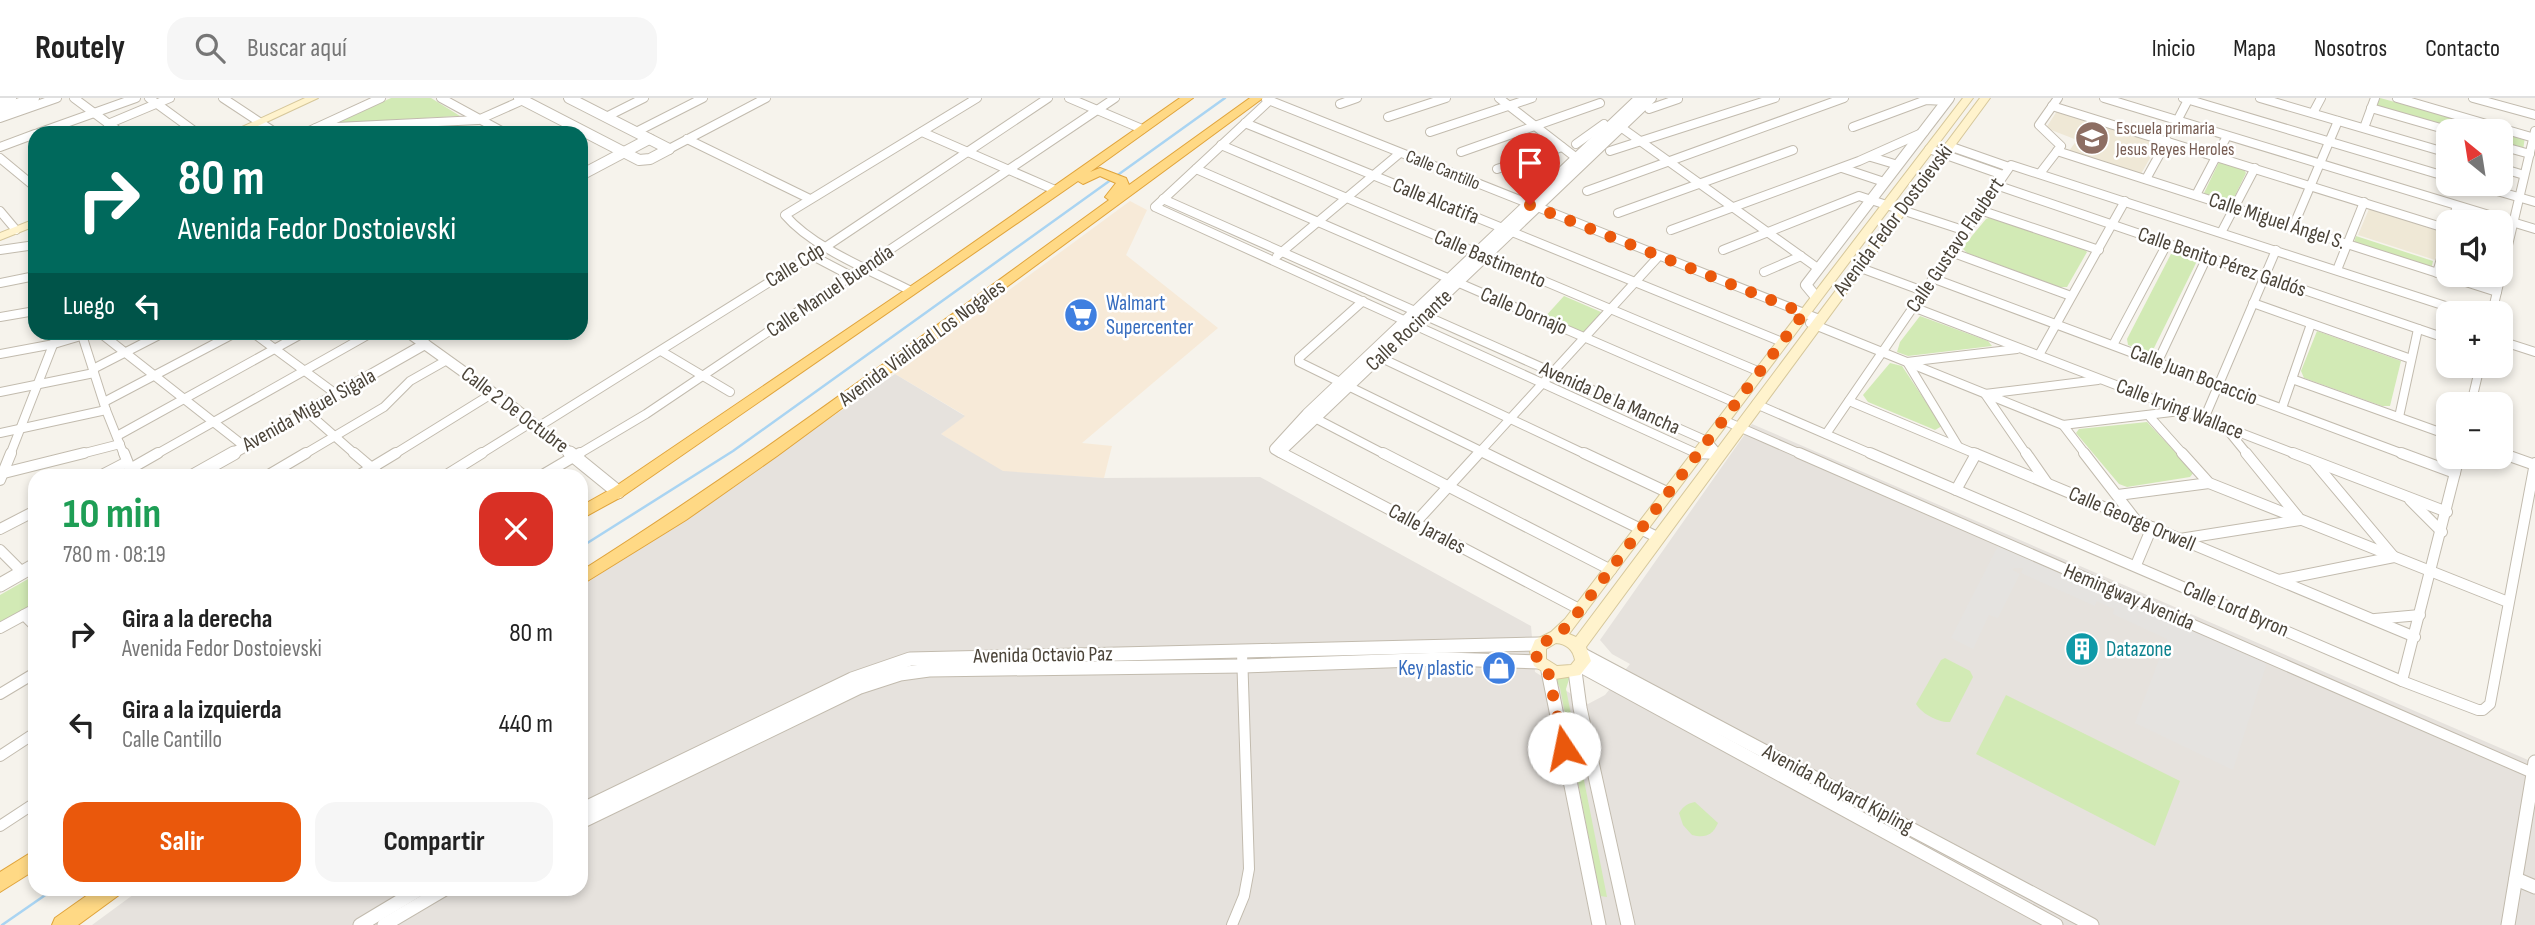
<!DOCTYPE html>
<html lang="es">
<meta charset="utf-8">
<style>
:root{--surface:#fff;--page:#f6f6f6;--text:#222;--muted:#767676;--line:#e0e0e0;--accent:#ea580c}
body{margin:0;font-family:"Sofia Sans Condensed",sans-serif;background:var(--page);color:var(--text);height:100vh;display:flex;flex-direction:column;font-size:26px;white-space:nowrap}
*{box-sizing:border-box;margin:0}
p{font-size:23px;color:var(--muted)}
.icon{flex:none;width:38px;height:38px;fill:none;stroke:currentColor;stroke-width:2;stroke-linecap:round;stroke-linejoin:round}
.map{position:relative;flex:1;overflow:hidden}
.details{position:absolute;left:28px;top:371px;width:560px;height:427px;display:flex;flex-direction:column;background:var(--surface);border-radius:21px;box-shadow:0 4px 10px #0003}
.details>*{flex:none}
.hud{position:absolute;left:28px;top:28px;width:560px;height:214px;border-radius:21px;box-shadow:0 4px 10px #0003;background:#00695c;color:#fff;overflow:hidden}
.needle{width:46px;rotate:330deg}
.buttons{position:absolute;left:2436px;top:21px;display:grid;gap:14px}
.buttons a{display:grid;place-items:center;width:77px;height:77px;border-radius:14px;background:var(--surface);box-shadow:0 4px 10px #0003;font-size:35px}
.pin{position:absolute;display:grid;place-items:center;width:60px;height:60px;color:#fff;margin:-72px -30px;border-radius:50% 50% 50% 0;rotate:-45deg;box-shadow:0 0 7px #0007}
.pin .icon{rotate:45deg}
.me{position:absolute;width:77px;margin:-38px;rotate:349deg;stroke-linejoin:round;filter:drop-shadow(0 0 5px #0008)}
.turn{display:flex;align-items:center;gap:24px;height:147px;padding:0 35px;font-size:32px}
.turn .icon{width:91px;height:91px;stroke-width:2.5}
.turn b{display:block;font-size:49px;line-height:60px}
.then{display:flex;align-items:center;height:66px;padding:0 35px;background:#0003;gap:14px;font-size:26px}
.round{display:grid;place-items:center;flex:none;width:74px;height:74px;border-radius:21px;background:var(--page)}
.head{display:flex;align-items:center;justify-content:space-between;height:119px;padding:0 35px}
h1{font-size:42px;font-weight:700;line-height:52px;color:#1e9e55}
.button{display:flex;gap:14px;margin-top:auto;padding:14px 35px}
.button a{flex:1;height:80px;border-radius:21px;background:var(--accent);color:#fff;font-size:28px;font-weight:700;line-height:80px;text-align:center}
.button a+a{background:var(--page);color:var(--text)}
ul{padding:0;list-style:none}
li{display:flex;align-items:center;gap:21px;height:91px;padding:0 35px}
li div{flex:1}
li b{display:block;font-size:26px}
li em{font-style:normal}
header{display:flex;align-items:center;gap:42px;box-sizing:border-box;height:98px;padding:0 35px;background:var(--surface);border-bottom:2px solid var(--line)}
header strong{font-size:33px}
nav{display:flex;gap:38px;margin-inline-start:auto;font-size:24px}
.search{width:490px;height:63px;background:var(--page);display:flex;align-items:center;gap:18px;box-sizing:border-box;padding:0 24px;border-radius:21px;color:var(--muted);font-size:26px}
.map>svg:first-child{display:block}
.commercial{fill:#f7ead8}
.industrial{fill:#e6e2dd}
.education{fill:#efe8d6}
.green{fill:#d2eab5}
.parking{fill:#e5e3e0}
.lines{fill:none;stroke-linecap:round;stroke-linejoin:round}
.stream{stroke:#a9d4f2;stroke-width:2.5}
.minor-far1-casing{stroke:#c2bbae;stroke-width:10}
.minor-casing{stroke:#c2bbae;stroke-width:12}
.tertiary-far1-casing{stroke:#c2bbae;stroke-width:12}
.tertiary-casing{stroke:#c2bbae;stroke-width:15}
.secondary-casing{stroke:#d6c79b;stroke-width:2}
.trunk-casing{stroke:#e0a43c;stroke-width:2}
.minor-far1{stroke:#fff;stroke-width:8}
.minor{stroke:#fff;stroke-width:10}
.tertiary-far1{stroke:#fff;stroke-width:10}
.tertiary{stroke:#fff;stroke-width:13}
.secondary{fill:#fff3cd;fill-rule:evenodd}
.trunk{fill:#ffd985;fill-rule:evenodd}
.route{stroke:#ea580c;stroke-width:12;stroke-dasharray:0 21.6}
.labels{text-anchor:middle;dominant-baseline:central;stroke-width:5;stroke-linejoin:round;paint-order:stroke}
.far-education-label{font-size:18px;fill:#785e54;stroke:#fff;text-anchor:start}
.far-street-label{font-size:18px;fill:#4b4439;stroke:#fff}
.street-label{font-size:21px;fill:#4b4439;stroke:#fff}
.shop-label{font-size:21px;fill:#366cbe;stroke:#fff;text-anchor:start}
.culture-label{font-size:21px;fill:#0d838f;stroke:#fff;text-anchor:start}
</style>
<header>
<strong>Routely</strong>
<div class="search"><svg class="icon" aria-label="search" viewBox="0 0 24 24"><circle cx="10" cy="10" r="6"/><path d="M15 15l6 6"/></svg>Buscar aquí</div>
<nav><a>Inicio</a><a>Mapa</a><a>Nosotros</a><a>Contacto</a></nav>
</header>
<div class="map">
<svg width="2535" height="827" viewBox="0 0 2535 827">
<rect width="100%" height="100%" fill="#f6f3ec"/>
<polygon class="commercial" points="1130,103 1147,112 1126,157 1218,230 1082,345 1112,348 1104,380 1003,374 941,336 964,317 895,276"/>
<polygon class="industrial" points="895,276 965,318 941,336 1003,373 1104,380 1260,379 1531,528 1535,574 1588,606 1605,597 1630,566 1612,556 1600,542 1752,326 2535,665 2535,827 92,827 141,791 581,791 581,489"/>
<g class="education">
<polygon points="2057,13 2159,44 2141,76 2069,53 2077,42 2046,30"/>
<polygon points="2372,110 2444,133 2435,162 2358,137 2369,111"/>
</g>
<g class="green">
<polygon points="391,0 431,0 460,18 337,25"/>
<polygon points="2380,0 2525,39 2523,52 2501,46 2501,33 2455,33 2375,10"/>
<polygon points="2219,64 2244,72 2246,75 2232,104 2207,99 2204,95"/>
<polygon points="1991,119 2083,150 2087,154 2067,189 2059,189 1967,155 1962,150 1986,121"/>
<polygon points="2356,138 2433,163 2431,172 2353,147"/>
<polygon points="2179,153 2197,163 2153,252 2147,254 2128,247 2127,241 2172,154"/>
<polygon points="1564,198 1601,214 1603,216 1584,236 1544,220"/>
<polygon points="1920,218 1988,243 1992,248 1908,258 1897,254 1900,244"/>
<polygon points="2317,233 2401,263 2390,308 2382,308 2304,280 2301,273"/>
<polygon points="1890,265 1902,268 1942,328 1935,332 1868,304 1863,297"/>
<polygon points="2147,324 2194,374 2190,379 2127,389 2119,386 2076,335 2079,331"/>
<polygon points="35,477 35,505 0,524 0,497"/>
<path d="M1945,560L1970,573L1973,579L1950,624C1939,625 1922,616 1916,606L1941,562Z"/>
<polygon points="1553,577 1570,578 1566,591 1607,799 1600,798 1560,590"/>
<polygon points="2006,597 2180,683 2155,748 1976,656"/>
<path d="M1695,704L1718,725C1712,738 1705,740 1692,737L1683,727L1679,715C1684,708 1686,706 1695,704Z"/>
</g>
<polygon class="parking" points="1999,446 2267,564 2233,672 2135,625 2167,541 2113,516 2114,511 2097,503 2095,508 2021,475 2023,470 2014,470 2012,472 2020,476 1998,520 1989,517 1973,551 1951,540"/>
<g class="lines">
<g class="stream">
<polyline points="581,449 733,353 1225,0"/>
<polyline points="2,827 54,791"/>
</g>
<g class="minor-far1-casing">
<g id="minor-far1">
<polyline points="74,0 121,35"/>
<polyline points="149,0 197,35"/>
<polyline points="223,0 276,35"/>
<polyline points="441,0 505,35"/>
<polyline points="1069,0 1142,31"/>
<polyline points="1499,0 1583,65"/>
<polyline points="2104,0 2535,131"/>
<polyline points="2183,0 2448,79"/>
<polyline points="2260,0 2448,55"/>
<polyline points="2397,0 2534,40"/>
<polyline points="2473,0 2535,17"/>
<polyline points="1266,1 1819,221"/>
<polyline points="1269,3 1155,109 1698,356 1718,356"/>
<polyline points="0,4 12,0"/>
<polyline points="1340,6 1357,0"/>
<polyline points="2052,8 2448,131"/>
<polyline points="2371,10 2451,33"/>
<polyline points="1649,11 1678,1"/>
<polyline points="2313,15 2321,0"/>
<polyline points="606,19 644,0"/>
<polyline points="1388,19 1446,0"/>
<polyline points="0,20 57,0"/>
<polyline points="2177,23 2189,0"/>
<polyline points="1245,25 1782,244"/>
<polyline points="1615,25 1819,171"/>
<polyline points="108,26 170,0"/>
<polyline points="1853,29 1926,2 1946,3"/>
<polyline points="316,30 478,22 523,2"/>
<polyline points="2364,30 2375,0"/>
<polyline points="636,34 703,0"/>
<polyline points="922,34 1055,92"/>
<polyline points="1430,34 1532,0"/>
<polyline points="38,35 136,0"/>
<polyline points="305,35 381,0"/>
<polyline points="687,41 810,101"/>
<polyline points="1576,46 1604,26"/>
<polyline points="1221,47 1760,274"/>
<polyline points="1949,48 2009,69"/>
<polyline points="2501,48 2530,56"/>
<polyline points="0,49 35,36"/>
<polyline points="669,51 766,0"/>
<polyline points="1929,51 2003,77"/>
<polyline points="1610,53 1775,0"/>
<polyline points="2057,53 2497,194"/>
<polyline points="1461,54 1600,5"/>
<polyline points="1871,59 1898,67"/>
<polyline points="0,60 35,89"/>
<polyline points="1842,70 1884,84"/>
<polyline points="2501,70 2524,77"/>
<polyline points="1196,71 1736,305"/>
<polyline points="1497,71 1562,49"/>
<polyline points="2041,74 2061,48 2039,27 2058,0"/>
<polyline points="2146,81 2167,43"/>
<polyline points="2473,86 2535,104"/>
<polyline points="1996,87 2448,241"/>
<polyline points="1587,93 1844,0"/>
<polyline points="2196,97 2227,38"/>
<polyline points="1163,101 1707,343 1718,356"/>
<polyline points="1980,112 2099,152"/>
<polyline points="0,113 16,132"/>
<polyline points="1618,115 1793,52"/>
<polyline points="2452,124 2457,108"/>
<polyline points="2293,129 2338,23"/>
<polyline points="1671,132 1859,63 1924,34"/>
<polyline points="2222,133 2255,70"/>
<polyline points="0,152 35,147"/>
<polyline points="1723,152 1859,98 1966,133"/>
<polyline points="1951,154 2071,198"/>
<polyline points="811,157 853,179"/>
<polyline points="1277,158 1400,55"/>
<polyline points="1858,169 1923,193"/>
<polyline points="2337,172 2364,104"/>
<polyline points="1764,174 1801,158"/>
<polyline points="2437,175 2448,135"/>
<polyline points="1932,180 2406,357"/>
<polyline points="0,185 35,178"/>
<path d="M911,193C872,173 813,150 785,117L977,0"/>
<polyline points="1363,203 1299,260 1299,264 1489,357"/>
<polyline points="2253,205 2411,261"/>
<polyline points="1913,209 2298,357"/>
<polyline points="2492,215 2535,33"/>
<polyline points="0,219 35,213"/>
<polyline points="1810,225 2063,327 2180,313"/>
<polyline points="81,234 106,312 124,357"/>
<polyline points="99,234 244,348"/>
<polyline points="252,234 336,296"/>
<polyline points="2501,243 2535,254"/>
<polyline points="2113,247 2167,146"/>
<polyline points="661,253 730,294"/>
<polyline points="0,256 54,246 94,234"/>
<polyline points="1375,257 1587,357"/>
<polyline points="2039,257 2125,103"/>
<polyline points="2158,263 2207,159"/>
<polyline points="93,271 165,234"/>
<polyline points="2292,281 2448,337"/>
<polyline points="0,294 94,275"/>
<polyline points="1849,303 1978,357"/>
<polyline points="104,304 237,234"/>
<polyline points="1756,306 1874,357"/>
<polyline points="2471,306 2480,268"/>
<polyline points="2282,310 2311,226"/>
<polyline points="306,313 356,357"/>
<polyline points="1309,317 1386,357"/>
<polyline points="2150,319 2184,357"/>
<polyline points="2399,319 2418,231"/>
<polyline points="2204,321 2276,152"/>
<polyline points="1723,322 1803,357"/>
<polyline points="2063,327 2086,357"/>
<polyline points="538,329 827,148 1048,0"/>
<polyline points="2226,330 2248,357"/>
<polyline points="0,335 106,312"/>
<polyline points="1826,336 2011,67 2467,215"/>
<polyline points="117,338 305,234"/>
<polyline points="1958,348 1907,264 2017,251"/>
<polyline points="1280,354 1285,357"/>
<polyline points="2501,355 2506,357"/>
<polyline points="10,357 58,234"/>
<polyline points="77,357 120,346"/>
<polyline points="155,357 373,234"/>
<polyline points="303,357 384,309 410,283 447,262"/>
<polyline points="393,357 493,295"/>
<polyline points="479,357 532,324"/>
<polyline points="577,357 646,316 1115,0"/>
<polyline points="1477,357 1659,158"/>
<polyline points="2027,357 1985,296 2098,282"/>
</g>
</g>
<g class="minor-casing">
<g id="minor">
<polyline points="124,355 133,378"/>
<polyline points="354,355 381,378"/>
<polyline points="1282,355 1581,512"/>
<polyline points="1383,355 1611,472"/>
<polyline points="1485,355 1657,439"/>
<polyline points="1584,355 1669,395"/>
<polyline points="1696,355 1718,356"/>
<polyline points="1799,355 2535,676"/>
<polyline points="1870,355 2402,583 2478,612 2483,612 2490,606 2535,365"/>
<polyline points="1974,355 2415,539"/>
<polyline points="2026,355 2047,385"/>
<polyline points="2084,355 2135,421"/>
<polyline points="2182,355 2209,385 2508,504"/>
<polyline points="2246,355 2298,419"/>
<polyline points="2293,355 2447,414"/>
<polyline points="2401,355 2455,375"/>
<polyline points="2501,355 2535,367"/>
<polyline points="130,371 158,355"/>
<polyline points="0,376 84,355"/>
<polyline points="100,378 127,364"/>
<polyline points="267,378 306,355"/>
<polyline points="358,378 396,355"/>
<polyline points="445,378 482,355"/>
<polyline points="541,378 580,355"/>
<polyline points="0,382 11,355"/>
<polyline points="1956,392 1976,356"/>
<polyline points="2118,397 2209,385"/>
<polyline points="2410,402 2442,434"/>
<polyline points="1415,425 1479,355"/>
<polyline points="0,431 35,413"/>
<polyline points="2180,441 2300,422"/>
<polyline points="0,452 22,474"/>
<polyline points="2136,467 2152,429"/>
<polyline points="2279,482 2394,459 2315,365"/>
<polyline points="24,517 35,528"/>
<polyline points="2375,521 2420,517"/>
<polyline points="0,530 35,511"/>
<polyline points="2402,583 2459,359"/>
<polyline points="0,596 35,575"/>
<polyline points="0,658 35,635"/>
<polyline points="0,728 35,705"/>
<polyline points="1232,827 1244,798 1249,771 1242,554"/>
</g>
</g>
<g class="tertiary-far1-casing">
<g id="tertiary-far1">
<polyline points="519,0 639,62 650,61 669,51"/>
<polyline points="569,0 669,51"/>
<polyline points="1640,0 1307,316 1275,351 1280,354 1651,0"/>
<polyline points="0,12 34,0"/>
<polyline points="581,77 649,41"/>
<polyline points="1816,199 1806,187 1949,0"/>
<polyline points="408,234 514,310 572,357"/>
<polyline points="230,357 425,246"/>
</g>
</g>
<g class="tertiary-casing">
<g id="tertiary">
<polyline points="570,355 618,394"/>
<polyline points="193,378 234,355"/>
<polyline points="0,487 35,467"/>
<polyline points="1583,557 2092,827"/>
<polyline points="1581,568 2056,827"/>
<polyline points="1548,573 1599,827"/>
<polyline points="1575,573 1580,610 1628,827"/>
<polyline points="581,712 852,581 910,561 1539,546"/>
<polyline points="581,724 860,589 900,576 929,572 1243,568 1445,561 1539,564"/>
<polyline points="2516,781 2535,789"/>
<polyline points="360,827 420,791"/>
<polyline points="384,827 445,791"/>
<polyline points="2508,827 2535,664"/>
</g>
</g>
<g class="secondary-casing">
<g id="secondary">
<polygon points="305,0 318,0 243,35 229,35"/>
<path d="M1963,0H1973L1569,536L1576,539L1980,0H1990L1586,549L1591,563L1580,577L1555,581L1534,568L1530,554L1535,542L1551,534L1565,521ZM1556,545C1566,546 1573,551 1575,562L1571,567L1557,568L1546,561V551Z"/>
<polygon points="35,121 35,128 0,142 0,135"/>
</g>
</g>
<g class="trunk-casing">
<g id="trunk">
<path d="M1180,0H1193L1090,74L1100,70L1126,80L1129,87L1250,0H1263L777,358L686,422L581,487V473C763,358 935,228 1109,102L1105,99L1116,85L1100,78L1083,86L1078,83L623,398L581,421V408L613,390L930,175Z"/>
<polygon points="35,752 35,772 0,794 0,774"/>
<polygon points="96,791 122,791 119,797 78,827 52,827 55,820"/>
</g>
</g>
<use href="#minor-far1" class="minor-far1"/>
<use href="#minor" class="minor"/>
<use href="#tertiary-far1" class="tertiary-far1"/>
<use href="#tertiary" class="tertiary"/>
<use href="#secondary" class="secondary"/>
<use href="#trunk" class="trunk"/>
</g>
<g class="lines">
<polyline class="route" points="1530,107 1804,215 1570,525 1556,539 1539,546 1536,558 1548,573 1564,650"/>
</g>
<defs>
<g id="school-disc" transform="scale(1.75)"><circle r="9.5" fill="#8d6e63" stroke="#fff"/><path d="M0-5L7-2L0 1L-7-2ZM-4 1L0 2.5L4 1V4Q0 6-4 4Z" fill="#fff"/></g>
<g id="supermarket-disc" transform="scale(1.75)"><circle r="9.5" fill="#3f7fe0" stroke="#fff"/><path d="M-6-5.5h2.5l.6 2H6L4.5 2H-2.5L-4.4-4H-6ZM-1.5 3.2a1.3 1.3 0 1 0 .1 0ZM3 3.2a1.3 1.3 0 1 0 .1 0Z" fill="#fff"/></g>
<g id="building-disc" transform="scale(1.75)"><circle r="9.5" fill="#0f9aa8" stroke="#fff"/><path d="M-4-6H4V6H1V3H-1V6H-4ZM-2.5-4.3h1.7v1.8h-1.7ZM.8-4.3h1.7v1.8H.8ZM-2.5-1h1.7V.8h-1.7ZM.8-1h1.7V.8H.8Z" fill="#fff"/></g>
<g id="shop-disc" transform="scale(1.75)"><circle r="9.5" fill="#3f7fe0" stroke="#fff"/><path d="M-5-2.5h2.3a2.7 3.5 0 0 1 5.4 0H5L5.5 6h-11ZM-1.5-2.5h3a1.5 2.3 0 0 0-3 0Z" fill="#fff"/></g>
</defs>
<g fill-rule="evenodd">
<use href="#school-disc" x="2092" y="40"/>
<use href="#supermarket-disc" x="1081" y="217"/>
<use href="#building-disc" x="2082" y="551"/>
<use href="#shop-disc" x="1499" y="570"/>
</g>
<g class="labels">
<g class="far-education-label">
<text x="2116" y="30">Escuela primaria<tspan x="2116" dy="21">Jesus Reyes Heroles</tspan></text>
</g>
<g class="far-street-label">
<text transform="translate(1443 72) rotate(22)">Calle Cantillo</text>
</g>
<g class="street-label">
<text transform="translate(1436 103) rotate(22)">Calle Alcatifa</text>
<text transform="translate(1893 122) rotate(-53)">Avenida Fedor Dostoievski</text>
<text transform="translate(2277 123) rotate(18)">Calle Miguel Ángel S.</text>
<text transform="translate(1955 147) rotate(-56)">Calle Gustavo Flaubert</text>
<text transform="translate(1490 161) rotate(23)">Calle Bastimento</text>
<text transform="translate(2222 164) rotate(19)">Calle Benito Pérez Galdós</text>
<text transform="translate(795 167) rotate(-32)">Calle Cdp</text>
<text transform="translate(830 193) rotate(-34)">Calle Manuel Buendía</text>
<text transform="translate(1524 213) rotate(23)">Calle Dornajo</text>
<text transform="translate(1409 232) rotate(-43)">Calle Rocinante</text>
<text transform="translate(922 245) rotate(-36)">Avenida Vialidad Los Nogales</text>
<text transform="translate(2194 277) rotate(21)">Calle Juan Bocaccio</text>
<text transform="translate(1610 300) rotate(24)">Avenida De la Mancha</text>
<text transform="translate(2180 311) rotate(21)">Calle Irving Wallace</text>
<text transform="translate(309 312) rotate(-29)">Avenida Miguel Sigala</text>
<text transform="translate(515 312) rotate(37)">Calle 2 De Octubre</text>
<text transform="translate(2132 421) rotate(23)">Calle George Orwell</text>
<text transform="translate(1427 431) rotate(28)">Calle Jarales</text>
<text transform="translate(2129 499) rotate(23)">Hemingway Avenida</text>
<text transform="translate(2236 511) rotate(23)">Calle Lord Byron</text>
<text transform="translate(1043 557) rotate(-1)">Avenida Octavio Paz</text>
<text transform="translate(1838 691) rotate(28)">Avenida Rudyard Kipling</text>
</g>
<g class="shop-label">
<text x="1106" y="205">Walmart<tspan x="1106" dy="24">Supercenter</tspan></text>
<text x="1474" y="570" text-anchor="end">Key plastic</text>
</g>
<g class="culture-label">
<text x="2106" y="551">Datazone</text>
</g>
</g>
</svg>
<div class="buttons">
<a><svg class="needle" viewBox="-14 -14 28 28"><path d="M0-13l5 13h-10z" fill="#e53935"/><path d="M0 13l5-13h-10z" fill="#767676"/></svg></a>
<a><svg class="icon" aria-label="sound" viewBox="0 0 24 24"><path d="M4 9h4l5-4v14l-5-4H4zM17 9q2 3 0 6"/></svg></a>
<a>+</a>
<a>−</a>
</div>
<div class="pin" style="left:1530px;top:107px;background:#d93025"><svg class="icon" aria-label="arrive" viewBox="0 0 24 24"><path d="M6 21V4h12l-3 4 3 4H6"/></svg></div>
<svg class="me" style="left:1564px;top:650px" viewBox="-20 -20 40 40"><circle r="19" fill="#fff"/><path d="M0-13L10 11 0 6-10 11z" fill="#ea580c"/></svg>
<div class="hud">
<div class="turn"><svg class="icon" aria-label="right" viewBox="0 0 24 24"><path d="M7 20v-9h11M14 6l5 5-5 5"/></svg><div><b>80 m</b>Avenida Fedor Dostoievski</div></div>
<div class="then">Luego<svg class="icon" aria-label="left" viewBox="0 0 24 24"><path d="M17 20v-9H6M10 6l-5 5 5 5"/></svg></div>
</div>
<section class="details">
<div class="head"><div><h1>10 min</h1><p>780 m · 08:19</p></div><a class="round" style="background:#d93025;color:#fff"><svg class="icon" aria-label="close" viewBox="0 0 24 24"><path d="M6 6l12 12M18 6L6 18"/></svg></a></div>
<ul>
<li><svg class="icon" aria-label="right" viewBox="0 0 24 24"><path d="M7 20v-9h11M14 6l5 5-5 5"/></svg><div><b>Gira a la derecha</b><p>Avenida Fedor Dostoievski</p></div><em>80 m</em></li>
<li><svg class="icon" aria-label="left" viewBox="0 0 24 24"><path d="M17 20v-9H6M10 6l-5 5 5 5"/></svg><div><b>Gira a la izquierda</b><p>Calle Cantillo</p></div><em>440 m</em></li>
</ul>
<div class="button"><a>Salir</a><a>Compartir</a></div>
</section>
</div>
